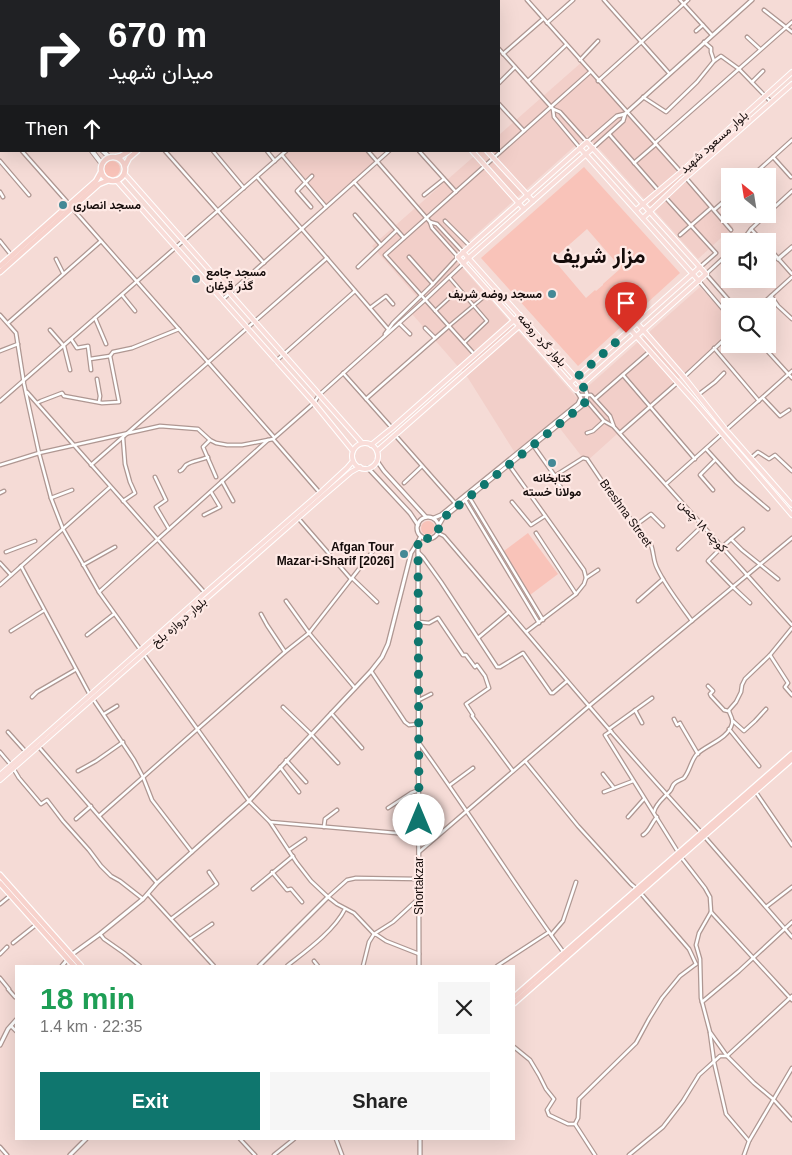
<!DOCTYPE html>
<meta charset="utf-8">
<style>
:root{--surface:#fff;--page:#f6f6f6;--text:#222;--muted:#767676;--accent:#0f766e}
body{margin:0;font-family:Arial,Vazirmatn,sans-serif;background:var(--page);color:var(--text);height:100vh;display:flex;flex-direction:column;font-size:19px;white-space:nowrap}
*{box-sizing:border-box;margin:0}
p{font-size:16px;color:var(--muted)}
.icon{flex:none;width:28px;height:28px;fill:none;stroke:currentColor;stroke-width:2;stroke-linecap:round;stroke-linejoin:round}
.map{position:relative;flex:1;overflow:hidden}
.side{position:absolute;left:15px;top:965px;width:500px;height:175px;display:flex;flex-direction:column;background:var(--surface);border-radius:0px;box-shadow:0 5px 20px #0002}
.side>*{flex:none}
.top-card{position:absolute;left:0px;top:0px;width:500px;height:152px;box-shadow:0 5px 20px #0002;background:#202124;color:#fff;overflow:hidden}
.needle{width:32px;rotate:330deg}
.controls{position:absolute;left:721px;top:168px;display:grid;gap:10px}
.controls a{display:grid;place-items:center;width:55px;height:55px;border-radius:0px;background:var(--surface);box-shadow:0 5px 20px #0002;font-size:25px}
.pin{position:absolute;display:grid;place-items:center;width:42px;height:42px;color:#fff;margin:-51px -21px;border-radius:50% 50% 50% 0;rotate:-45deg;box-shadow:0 0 5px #0007}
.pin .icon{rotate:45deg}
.me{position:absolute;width:55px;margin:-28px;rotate:0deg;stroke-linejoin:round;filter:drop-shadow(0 0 4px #0008)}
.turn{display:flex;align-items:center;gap:18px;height:105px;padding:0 25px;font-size:22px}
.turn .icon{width:65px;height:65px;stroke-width:2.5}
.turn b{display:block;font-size:35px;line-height:42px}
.then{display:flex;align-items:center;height:48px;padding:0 25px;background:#0003;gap:10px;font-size:19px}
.round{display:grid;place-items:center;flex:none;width:52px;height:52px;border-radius:0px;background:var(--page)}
.headline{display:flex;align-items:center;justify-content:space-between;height:85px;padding:0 25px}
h1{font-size:30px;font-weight:700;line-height:38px;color:#1e9e55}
.primary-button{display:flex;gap:10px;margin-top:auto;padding:10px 25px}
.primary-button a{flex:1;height:58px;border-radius:0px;background:var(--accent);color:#fff;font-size:20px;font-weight:700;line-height:58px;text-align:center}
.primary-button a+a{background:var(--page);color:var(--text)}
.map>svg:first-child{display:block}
.built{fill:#f2cfc9}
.green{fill:#f9c3b9;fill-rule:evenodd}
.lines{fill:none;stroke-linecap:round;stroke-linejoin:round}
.pedestrian-casing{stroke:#af9792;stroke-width:4.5}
.minor-casing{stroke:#af9792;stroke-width:5}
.tertiary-casing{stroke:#af9792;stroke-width:5.5}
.secondary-casing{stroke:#af9792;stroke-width:6}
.primary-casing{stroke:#fff;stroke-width:6}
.trunk-casing{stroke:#fff;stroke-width:7}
.pedestrian{stroke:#fff;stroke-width:2}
.minor{stroke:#fff;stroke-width:2.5}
.tertiary{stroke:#fff;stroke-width:3}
.secondary{stroke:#fff;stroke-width:4}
.primary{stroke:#f9ddd9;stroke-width:4}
.trunk{stroke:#f7d2cc;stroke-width:4.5}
.route{stroke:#0f766e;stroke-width:9;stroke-dasharray:0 16.2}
.poi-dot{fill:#448996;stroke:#fee9e5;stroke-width:2}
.labels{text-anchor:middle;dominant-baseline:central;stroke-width:4.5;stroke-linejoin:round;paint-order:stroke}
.street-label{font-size:12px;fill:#140b0a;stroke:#fee9e5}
.poi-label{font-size:12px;font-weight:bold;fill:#140b0a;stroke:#fee9e5;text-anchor:start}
.town-label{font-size:22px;font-weight:bold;fill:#140b0a;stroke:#fee9e5}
</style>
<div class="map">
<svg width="792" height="1155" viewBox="0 0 792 1155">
<rect width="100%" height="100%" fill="#f5dbd6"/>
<g class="built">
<polygon points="583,61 733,227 698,259 587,135 452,256 576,397 700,287 730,320 730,332 586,462 555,422 515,453 468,378 406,307 417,297 372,246 480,151 499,151 499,135"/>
<polygon points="286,151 368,151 378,162 326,207 282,155"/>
</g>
<g class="green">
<circle cx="112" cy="169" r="8"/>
<path d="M584,167L680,273L578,366L481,258ZM587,229L621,268L603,284V285L596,291L595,290L586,298L553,259Z"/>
<circle cx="428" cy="528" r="7"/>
<polygon points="528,533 558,574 530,595 504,551"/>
</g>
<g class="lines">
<g class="pedestrian-casing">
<g id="pedestrian">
<polyline points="449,277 487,321 464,343"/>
<polyline points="435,311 459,289"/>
<polyline points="449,326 485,296"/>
</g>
</g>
<g class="minor-casing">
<g id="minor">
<polyline points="169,0 171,1"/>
<polyline points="225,0 226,1"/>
<polyline points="416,0 418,1"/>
<polyline points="527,0 681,172"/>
<polyline points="604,0 669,73"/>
<polyline points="680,0 712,35"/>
<polyline points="46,1 48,0"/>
<polyline points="112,1 113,0"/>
<polyline points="454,1 456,0"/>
<polyline points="764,10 792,32"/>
<polyline points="547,23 573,0"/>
<polyline points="696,31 703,25"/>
<polyline points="747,37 760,49"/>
<polyline points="704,42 711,48 711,52 714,61"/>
<polyline points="499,49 553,109 560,112 587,142"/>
<polyline points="503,54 543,19"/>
<polyline points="580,60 598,41"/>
<polyline points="528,81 566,45"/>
<polyline points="598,81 688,0"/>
<polyline points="752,82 763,71"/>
<polyline points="499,83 515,67"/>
<polyline points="643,97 666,112 697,82 714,61 721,56 739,69 771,102"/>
<polyline points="499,104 524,131"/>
<polyline points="553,109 554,117 580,148"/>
<polyline points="0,127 1,129"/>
<polyline points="609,134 658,190"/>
<polyline points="655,143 792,22"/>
<polyline points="0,149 1,148"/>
<polyline points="22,151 69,204"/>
<polyline points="165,151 264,263"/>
<polyline points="213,151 244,188"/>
<polyline points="267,151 275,161"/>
<polyline points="368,151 430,222 432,228 458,257 433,284 393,323 385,334"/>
<polyline points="419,151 456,192"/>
<polyline points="282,155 326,207"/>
<polyline points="773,157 791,177"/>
<polyline points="0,161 29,195"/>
<polyline points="634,163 656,144"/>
<polyline points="752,176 792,140"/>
<polyline points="257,177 388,329"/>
<polyline points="686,178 731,230"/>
<polyline points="354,182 404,238"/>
<polyline points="0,192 3,197"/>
<polyline points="424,195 444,179"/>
<polyline points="665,197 716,253 700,267"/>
<polyline points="311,207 297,191 312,176"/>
<polyline points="72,208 274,437"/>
<polyline points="714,210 730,196"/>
<polyline points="768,213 792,191"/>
<polyline points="355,215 381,245"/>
<polyline points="445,221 470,246"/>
<polyline points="430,222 437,224 463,252"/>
<polyline points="751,229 762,241"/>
<polyline points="680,235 711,208"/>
<polyline points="0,241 12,256"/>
<polyline points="742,241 751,229 767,214"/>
<polyline points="768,247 792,274"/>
<polyline points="730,252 706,274 734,306"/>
<polyline points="409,257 433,284"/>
<polyline points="56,259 63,273"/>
<polyline points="358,267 397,230"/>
<polyline points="699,281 727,314 730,315"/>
<polyline points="122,295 135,311"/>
<polyline points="771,296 778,306 792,319"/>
<polyline points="222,300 389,151"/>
<polyline points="760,306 792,277"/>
<polyline points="370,308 386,296 393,304"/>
<polyline points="0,315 16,333 24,384 39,453 51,498 63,529 99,592 249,801 270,822 419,835"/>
<polyline points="95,318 106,344"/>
<polyline points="8,323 101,241"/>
<polyline points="399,323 410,334"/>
<polyline points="425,328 435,338"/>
<polyline points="50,330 64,346 70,370"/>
<polyline points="71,339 77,348 88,346 91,370"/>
<polyline points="761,344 792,378"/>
<polyline points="714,348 759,401"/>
<polyline points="0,351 18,344"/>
<polyline points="475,355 385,255 590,72"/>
<polyline points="90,359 110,356"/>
<polyline points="276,361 355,291"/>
<polyline points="343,373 392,428"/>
<polyline points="623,375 695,459"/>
<polyline points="684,377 730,334"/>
<polyline points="97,379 100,396 99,402"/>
<polyline points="27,392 205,593"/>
<polyline points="580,395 591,395 610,416 614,427 792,625"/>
<polyline points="698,395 715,382 724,373"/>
<polyline points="763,398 780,416 789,410"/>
<polyline points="366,399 449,326"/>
<polyline points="595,399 649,352"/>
<polyline points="580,400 586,400 604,421 613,426"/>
<polyline points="0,401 286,151"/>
<polyline points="37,403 41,401 62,393 64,396 102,403 119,402 110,356 113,352 132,348 179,329"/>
<polyline points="726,430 792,371"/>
<polyline points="587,433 593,431 604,421"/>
<polyline points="620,433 677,383"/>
<polyline points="395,435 455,503"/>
<polyline points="123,438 125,464 130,482 135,493 123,501"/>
<polyline points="273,439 320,493"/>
<polyline points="210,440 203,447 216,477"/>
<polyline points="533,445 555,476 555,479 565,493"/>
<polyline points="706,449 736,482 768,509"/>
<polyline points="751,458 758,452 769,459 775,455 792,471"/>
<polyline points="0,465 39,453 160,426 198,429 210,440 216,443 227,445 242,445 268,440"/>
<polyline points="91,465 327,258"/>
<polyline points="509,465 584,570 586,578"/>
<path d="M180,471C183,470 184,467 186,465C191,461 202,460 208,457"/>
<path d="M555,476L556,475L583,458L587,459L610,493L651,545C654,553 653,560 657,568C666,587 680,604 692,621"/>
<polyline points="155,477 166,500 156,507 169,529"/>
<polyline points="222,481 233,501"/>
<polyline points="404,483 422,466"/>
<polyline points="666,484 722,434"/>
<polyline points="713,490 700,475 715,460"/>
<polyline points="0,493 4,491"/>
<polyline points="469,497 543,620"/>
<polyline points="51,498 72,490"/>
<polyline points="465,500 539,623"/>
<polyline points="512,502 531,525 545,516"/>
<polyline points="204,515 220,507 211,492"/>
<polyline points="298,518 351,579"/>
<polyline points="636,525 651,514 663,526"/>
<polyline points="743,529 722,547 708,561 733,587 750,603"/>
<path d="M438,533L444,536C529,635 612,736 701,832"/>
<polyline points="536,533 576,594"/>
<polyline points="731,539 742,550 778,579"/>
<polyline points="678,549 702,526"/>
<polyline points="6,552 35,541"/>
<polyline points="418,552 423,557 441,582 497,667 500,667 523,653 551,693 553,693 567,681"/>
<polyline points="0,563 11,575"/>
<polyline points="83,565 115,547"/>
<polyline points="21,566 90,695"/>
<polyline points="352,578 377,602"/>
<polyline points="0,585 110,487"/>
<polyline points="99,592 268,440 273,439 314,403 319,395 425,300 463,264"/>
<polyline points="286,601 309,633 355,688"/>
<polyline points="638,601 663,579"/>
<polyline points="261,614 267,625 285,652"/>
<polyline points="419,622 429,623 438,618 463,655 466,655 475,667 477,665 485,676 489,688 466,704 473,715 472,716 513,771"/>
<polyline points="11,631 43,611"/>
<polyline points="526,632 576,594 584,584 586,578 598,570"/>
<polyline points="87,635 114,614"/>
<polyline points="478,638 509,612"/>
<polyline points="770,655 788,683 785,687 792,695"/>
<polyline points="371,671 405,722 409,725 418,724"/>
<polyline points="708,686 713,691 710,694 711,696 724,710 728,711"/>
<polyline points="32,697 37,692 75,670"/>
<polyline points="93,699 134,760 143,777 152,800 192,852"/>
<polyline points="419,700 431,694"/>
<polyline points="283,707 311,734 338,763"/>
<polyline points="635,710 642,723"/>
<polyline points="331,713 362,748"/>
<polyline points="104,714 117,706"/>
<polyline points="674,719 677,725 680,723 681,725 698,754"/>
<polyline points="733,721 744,731 755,721 766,709"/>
<polyline points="609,729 652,698"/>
<polyline points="729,729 759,766"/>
<polyline points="611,731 605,735 678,852"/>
<polyline points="8,732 26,752"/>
<path d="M419,743C469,812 514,884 564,953"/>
<polyline points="38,746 157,883"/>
<polyline points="0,752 11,765"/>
<polyline points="286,760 306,782"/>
<polyline points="525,761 578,826 631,884 637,889 689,949 696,964"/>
<polyline points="280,767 299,792"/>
<polyline points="13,768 19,778 41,804 47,800 63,821 89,850 101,866 111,876 120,881 143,899"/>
<polyline points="78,771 96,761 123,742"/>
<polyline points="603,774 614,788"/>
<polyline points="450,785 473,768"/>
<polyline points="755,791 792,845"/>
<polyline points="604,792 633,781"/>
<polyline points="388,808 411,793 419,790"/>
<path d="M654,812C656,803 664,798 670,791C672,789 672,786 674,784C676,781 681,780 684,778C690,771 691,760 697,754C708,744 728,739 732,724C734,718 729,715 729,710L736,702L741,692L742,685L745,679L770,655L792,628"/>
<polyline points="99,816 285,652 309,633 373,551"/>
<polyline points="628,817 644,799"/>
<polyline points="76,819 91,806"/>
<polyline points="270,822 297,863 311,881 328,897 347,880 356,878 419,879"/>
<polyline points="324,827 325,819 337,810"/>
<path d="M643,835C650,831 651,823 657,817"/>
<polyline points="704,836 792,937"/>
<polyline points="289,850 305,839"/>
<polyline points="419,852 589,706 792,538"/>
<polyline points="681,857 705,888 710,897 711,912 699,933 696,945 700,959 701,998 710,1032 727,1056 754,1083 773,1099 792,1120"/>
<polyline points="272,872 287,890 291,889 302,902"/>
<polyline points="253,889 293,856"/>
<polyline points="148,894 214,966"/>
<polyline points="328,897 337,904 354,913 374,934 377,935 386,941 419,954"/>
<polyline points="0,904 11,895"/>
<polyline points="766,907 792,887"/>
<polyline points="711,912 792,1000"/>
<polyline points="171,919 217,884 209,872"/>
<polyline points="100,934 104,939 124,953 140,966"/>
<polyline points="551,935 563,921 576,882"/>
<polyline points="190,939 212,924"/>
<polyline points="13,943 37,924"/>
<polyline points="0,954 7,947"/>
<polyline points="314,961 318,966"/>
<path d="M287,966C306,951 334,931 345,909"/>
<polyline points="363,966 369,942 374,934 393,922 418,899"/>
<polyline points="497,966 549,932"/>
<polyline points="0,978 9,989 8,989 15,997 16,996"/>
<polyline points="702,1002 739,971 792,922"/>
<polyline points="11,1026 16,1031"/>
<polyline points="710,1033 714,1062 726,1114 749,1141"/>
<polyline points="514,1047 530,1060 539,1075 546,1089 554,1099 547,1110 549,1115 568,1124 575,1124 595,1155"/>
<polyline points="575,1124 578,1118 579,1099 636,1043 649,1019 662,998 680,976 696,964"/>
<polyline points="240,1139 255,1155"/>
<polyline points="336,1139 342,1155"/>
<polyline points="0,1147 7,1155"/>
<polyline points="274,1155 294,1139"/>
<polyline points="629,1155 663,1127 683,1101 699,1075 720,1056 727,1056 792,996"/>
<polyline points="744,1155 749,1141 792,1068"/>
</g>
</g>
<g class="tertiary-casing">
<g id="tertiary">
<polyline points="587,142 617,116 625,114 752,0"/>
<polyline points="593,148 623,121 625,114"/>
<polyline points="778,259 792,247"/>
<polyline points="377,461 384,471 426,517"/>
<polyline points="368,468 410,513 418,525"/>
<circle cx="428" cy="528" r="11"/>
<polyline points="434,518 441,515 578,404 581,398 576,390"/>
<path d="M439,525L443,518L584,404C589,396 587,391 582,385"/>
<polyline points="62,966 71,955 100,934 143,899 157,883 249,801 371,671 382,657 388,644 411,553 418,542"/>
<polyline points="259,966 328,897"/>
<polyline points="419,966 418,552 418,542 421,536"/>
<polyline points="0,1045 8,1029 16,1020"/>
<polyline points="70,1155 86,1139"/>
<polyline points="420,1155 420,1139"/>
</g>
</g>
<g class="secondary-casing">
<g id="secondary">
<polyline points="0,34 1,36"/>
<polyline points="0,47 1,48"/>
<polyline points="92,151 102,164"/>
<polyline points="103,151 109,157"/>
</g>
</g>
<g class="primary-casing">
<g id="primary">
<polyline points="339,0 340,1"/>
<polyline points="350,0 352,1"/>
<polygon points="587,142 706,274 576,390 458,257"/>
<polyline points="580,148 699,281"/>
<polyline points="472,151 524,209"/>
<polyline points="487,151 533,201"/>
<polyline points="124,173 362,443"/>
<polyline points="116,180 314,403 353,451"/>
<polyline points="636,210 681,172 792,72"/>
<polyline points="643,218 682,181 792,84"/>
<polyline points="463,252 582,385"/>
<polyline points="463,263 593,148"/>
<polyline points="637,323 684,377 726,430 792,505"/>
<polyline points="630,329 695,402 792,515"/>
<polyline points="570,383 700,267"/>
<circle cx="365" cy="456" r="13"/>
<polyline points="371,445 392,428 520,315"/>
<polyline points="377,451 525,321"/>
<polyline points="0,775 205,593 320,493 347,468 353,461"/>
<polyline points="0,780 323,496 351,472 360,467"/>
</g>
</g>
<g class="trunk-casing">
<g id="trunk">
<polyline points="300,1 301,0"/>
<polyline points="306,1 308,0"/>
<polyline points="117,157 121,156 129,151"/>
<circle cx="113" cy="169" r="12"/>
<polyline points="125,166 129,158 137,151"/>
<polyline points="0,266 96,181 101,172"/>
<polyline points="0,272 99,184 109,180"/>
<polyline points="0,875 81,966"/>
<polyline points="0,883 74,966"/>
<polyline points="514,997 792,754"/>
<polyline points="514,1003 681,856 792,759"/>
</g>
</g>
<use href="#pedestrian" class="pedestrian"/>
<use href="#minor" class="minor"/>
<use href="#tertiary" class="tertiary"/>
<use href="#secondary" class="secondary"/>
<use href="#primary" class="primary"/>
<use href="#trunk" class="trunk"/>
</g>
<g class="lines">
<path class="route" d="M419,820L418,542L421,536C438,545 437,528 443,518L584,404C590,393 583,386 576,378L626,333"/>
</g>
<g class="poi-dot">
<circle cx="63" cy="205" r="5"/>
<circle cx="196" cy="279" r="5"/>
<circle cx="552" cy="294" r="5"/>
<circle cx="552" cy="463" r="5"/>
<circle cx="404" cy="554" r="5"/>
</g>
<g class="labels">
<g class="street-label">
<text transform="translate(714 142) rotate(-42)">بلوار مسعود شهید</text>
<text transform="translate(542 340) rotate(48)">بلوار گرد روضه</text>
<text transform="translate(626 513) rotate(54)">Breshna Street</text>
<text transform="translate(703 526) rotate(48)">كوچه ١٨ چمن</text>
<text transform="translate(179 622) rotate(-41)">بلوار دروازه بلخ</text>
<text transform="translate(419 886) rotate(-90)">Shortakzar</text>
</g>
<g class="poi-label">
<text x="73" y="205">مسجد انصاری</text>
<text x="206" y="272">مسجد جامع<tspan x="206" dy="14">گذر قرغان</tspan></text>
<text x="542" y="294" text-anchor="end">مسجد روضه شریف</text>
<text x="552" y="478" text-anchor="middle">کتابخانه<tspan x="552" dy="14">مولانا خسته</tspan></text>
<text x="394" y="547" text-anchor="end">Afgan Tour<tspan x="394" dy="14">Mazar-i-Sharif [2026]</tspan></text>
</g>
<g class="town-label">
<text x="599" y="255">مزار شريف</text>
</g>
</g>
</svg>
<div class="controls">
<a><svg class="needle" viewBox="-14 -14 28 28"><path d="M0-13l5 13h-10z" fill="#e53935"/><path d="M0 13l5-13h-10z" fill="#767676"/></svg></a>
<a><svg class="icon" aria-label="sound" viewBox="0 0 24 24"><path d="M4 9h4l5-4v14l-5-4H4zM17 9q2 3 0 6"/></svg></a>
<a><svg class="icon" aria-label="search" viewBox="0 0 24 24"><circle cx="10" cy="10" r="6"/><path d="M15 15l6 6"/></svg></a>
</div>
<div class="pin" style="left:626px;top:333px;background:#d93025"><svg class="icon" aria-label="arrive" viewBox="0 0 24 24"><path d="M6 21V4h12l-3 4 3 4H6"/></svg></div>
<svg class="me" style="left:419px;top:820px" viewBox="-20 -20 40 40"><circle r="19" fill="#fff"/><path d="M0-13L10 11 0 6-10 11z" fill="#0f766e"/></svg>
<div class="top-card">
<div class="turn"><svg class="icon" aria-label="right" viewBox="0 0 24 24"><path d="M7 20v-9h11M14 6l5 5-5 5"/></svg><div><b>670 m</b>میدان شهید</div></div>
<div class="then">Then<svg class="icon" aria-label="ahead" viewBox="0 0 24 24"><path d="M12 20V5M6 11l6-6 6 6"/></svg></div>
</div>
<section class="side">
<div class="headline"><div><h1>18 min</h1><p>1.4 km · 22:35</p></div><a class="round"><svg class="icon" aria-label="close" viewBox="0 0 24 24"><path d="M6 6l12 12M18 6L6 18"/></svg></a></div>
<div class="primary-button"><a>Exit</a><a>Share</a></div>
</section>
</div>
